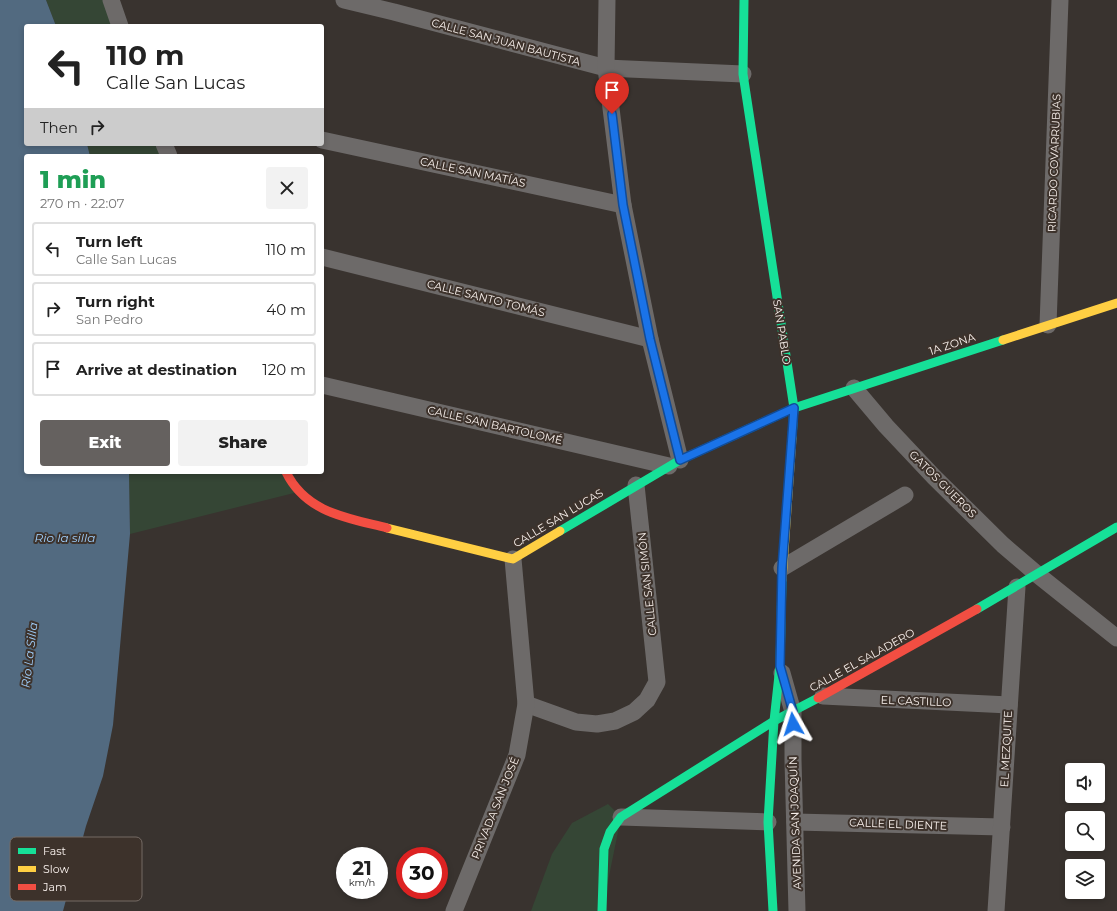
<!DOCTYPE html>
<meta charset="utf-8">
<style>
:root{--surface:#fff;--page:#f2f2f2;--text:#222;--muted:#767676;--line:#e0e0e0;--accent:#65615f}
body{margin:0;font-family:Montserrat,sans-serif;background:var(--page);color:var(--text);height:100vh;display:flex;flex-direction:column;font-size:15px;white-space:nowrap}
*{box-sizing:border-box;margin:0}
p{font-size:13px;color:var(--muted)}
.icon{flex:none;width:22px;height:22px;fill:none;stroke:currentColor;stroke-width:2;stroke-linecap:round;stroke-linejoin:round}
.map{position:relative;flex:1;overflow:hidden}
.sheet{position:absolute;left:24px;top:154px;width:300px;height:320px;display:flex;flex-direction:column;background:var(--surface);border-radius:4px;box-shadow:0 2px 6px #0003}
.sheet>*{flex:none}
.guide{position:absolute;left:24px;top:24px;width:300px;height:122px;border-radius:4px;box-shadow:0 2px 6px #0003;background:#fff;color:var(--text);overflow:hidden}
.fabs{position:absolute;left:1065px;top:763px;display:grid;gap:8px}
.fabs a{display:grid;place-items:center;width:40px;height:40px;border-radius:4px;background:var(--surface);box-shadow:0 2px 6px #0003;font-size:20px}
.speed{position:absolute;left:336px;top:847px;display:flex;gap:8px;font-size:20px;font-weight:700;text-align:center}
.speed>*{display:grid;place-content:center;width:52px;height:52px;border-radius:50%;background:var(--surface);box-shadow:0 2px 6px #0003;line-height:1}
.speed small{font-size:10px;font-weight:400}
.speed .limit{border:6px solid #d22;background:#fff;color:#111}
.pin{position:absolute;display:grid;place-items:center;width:34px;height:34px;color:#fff;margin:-41px -17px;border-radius:50% 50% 50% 0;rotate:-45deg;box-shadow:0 0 4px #0007}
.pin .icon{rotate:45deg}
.me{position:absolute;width:44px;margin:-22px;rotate:354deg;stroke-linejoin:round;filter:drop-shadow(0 0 3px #0008)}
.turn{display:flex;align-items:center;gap:14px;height:84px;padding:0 16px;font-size:18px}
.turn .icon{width:52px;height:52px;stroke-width:2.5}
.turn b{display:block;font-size:28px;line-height:34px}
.then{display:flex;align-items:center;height:38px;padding:0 16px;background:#0003;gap:8px;font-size:15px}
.round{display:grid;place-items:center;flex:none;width:42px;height:42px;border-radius:4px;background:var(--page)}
.summary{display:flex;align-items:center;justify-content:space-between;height:68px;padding:0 16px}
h1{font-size:24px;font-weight:800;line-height:30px;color:#1e9e55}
.primary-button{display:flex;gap:8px;margin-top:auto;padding:8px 16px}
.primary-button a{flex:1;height:46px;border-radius:4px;background:var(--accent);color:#fff;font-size:16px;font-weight:800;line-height:46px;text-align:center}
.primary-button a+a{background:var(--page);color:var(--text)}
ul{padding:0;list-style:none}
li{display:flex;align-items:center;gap:12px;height:54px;margin:0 8px 6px;padding:0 8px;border:2px solid var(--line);border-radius:4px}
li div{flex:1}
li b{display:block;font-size:15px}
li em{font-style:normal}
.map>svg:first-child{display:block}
.green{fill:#354635}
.water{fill:#526a80}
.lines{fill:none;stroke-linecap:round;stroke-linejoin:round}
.street{stroke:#6d6a69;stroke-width:17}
.fast{stroke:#16e098;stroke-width:9}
.slow{stroke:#ffcf43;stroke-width:9}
.jam{stroke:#f24e42;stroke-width:9}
.route-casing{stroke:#114b97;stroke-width:10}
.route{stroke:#1a73e8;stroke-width:7}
.labels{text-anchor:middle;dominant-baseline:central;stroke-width:4;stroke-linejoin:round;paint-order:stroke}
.street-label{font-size:11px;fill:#f9f1ed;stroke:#3d322b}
.water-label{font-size:12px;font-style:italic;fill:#9fcefb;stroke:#3d322b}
.key{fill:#3d322b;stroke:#756b65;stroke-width:1}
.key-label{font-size:11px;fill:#f9f1ed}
</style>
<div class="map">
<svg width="1117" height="911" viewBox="0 0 1117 911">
<rect width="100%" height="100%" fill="#39332f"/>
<g class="green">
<polygon points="46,0 111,0 120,26 56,26"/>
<polygon points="87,144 164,144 169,156 90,156"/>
<polygon points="129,472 286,472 298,492 130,534"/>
<polygon points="608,804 621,817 602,911 531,911 552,854 572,823"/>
</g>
<polygon class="water" points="0,0 46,0 56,26 26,26 26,144 87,144 90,156 26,156 26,472 129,472 130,534 113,725 103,776 86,826 63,911 0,911"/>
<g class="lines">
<g class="street">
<polyline points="111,0 120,26"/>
<polyline points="344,0 394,12 606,68 743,74"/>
<polyline points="607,0 606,68 623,205 650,339 680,460"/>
<polyline points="322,140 623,205"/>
<polyline points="164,144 169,156"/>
<polyline points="322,257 650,339"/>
<polyline points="1048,325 1060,0"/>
<polyline points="322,385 669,466"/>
<polyline points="854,388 886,426 934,477 1003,545 1038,575 1117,638"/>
<polyline points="782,568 905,495"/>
<polyline points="782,673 793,712 793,760 797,911"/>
<polyline points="823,696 1009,705"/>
<polyline points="526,704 576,722 597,724 615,721 634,712 647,700 657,682 636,485"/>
<polyline points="621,817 768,822"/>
<polyline points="795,822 1002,827"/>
<polyline points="454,911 517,755 526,704 513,559"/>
<polyline points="996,911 1017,587"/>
</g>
<g class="fast">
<polyline points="744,0 743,74 794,408 792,438"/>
<polyline points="560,531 680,460 794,408 1003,340"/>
<polyline points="977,609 1117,527"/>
<polyline points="602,911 604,849 610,832 621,817 774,721 818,698"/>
<polyline points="773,911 768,822 774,721 780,666 782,580"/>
</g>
<g class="slow">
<polyline points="1003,340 1117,303"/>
<polyline points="387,528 513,559 560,531"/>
<polyline points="782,580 792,438"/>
</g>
<g class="jam">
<path d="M286,472C306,513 348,518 387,528"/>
<polyline points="818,698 977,609"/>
</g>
</g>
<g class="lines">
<g class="route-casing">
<polyline id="route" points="612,114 623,205 650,339 680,460 794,408 782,568 780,666 793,712 793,724"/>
</g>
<use href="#route" class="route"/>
</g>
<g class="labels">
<g class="street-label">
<text transform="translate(506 42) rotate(15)">CALLE SAN JUAN BAUTISTA</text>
<text transform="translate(1054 163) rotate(-88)">RICARDO COVARRUBIAS</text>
<text transform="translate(473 172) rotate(12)">CALLE SAN MATÍAS</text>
<text transform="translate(486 298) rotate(14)">CALLE SANTO TOMÁS</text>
<text transform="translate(782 332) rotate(81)">SAN PABLO</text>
<text transform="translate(952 344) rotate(-18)">1A ZONA</text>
<text transform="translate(495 425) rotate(13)">CALLE SAN BARTOLOMÉ</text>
<text transform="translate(943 484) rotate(45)">GATOS GUEROS</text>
<text transform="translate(558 518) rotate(-31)">CALLE SAN LUCAS</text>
<text transform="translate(647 584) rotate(-96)">CALLE SAN SIMÓN</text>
<text transform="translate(862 660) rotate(-29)">CALLE EL SALADERO</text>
<text transform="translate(916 701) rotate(2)">EL CASTILLO</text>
<text transform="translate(1006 749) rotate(-87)">EL MEZQUITE</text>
<text transform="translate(495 808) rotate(-68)">PRIVADA SAN JOSÉ</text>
<text transform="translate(795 823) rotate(-92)">AVENIDA SAN JOAQUÍN</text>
<text transform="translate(898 824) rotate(2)">CALLE EL DIENTE</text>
</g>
<g class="water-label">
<text x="65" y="537">Rio la silla</text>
<text transform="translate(29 655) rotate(-83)">Río La Silla</text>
</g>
</g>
<rect x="10" y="837" width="132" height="64" rx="6" class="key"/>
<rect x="18" y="848" width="18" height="6" fill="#16e098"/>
<rect x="18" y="866" width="18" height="6" fill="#ffcf43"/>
<rect x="18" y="884" width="18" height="6" fill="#f24e42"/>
<g class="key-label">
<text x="43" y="855">Fast</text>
<text x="43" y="873">Slow</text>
<text x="43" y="891">Jam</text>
</g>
</svg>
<div class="fabs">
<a><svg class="icon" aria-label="sound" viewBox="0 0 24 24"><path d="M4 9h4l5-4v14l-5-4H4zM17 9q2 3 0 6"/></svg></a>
<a><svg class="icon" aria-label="search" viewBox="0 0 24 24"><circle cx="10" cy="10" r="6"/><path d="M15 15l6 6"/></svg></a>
<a><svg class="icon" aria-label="layers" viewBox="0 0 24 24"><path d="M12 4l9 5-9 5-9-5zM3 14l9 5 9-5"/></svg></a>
</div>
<div class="speed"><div>21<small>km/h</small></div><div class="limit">30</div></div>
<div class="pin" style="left:612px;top:114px;background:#d93025"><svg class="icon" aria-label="arrive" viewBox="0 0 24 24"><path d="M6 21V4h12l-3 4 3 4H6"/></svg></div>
<svg class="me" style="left:793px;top:724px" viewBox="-20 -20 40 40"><path d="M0-17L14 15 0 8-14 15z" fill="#1a73e8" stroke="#fff" stroke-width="4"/></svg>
<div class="guide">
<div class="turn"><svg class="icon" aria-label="left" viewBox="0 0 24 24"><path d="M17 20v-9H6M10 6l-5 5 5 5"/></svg><div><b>110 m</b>Calle San Lucas</div></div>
<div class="then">Then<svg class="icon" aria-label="right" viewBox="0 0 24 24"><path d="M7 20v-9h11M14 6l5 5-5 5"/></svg></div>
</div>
<section class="sheet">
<div class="summary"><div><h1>1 min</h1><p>270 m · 22:07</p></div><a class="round"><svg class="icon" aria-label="close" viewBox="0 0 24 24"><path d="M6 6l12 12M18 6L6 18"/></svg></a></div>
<ul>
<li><svg class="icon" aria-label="left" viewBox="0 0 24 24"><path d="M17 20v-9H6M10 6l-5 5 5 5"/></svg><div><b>Turn left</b><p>Calle San Lucas</p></div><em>110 m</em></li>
<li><svg class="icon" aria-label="right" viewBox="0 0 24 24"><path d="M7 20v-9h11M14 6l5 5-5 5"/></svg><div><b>Turn right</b><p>San Pedro</p></div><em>40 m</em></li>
<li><svg class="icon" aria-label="arrive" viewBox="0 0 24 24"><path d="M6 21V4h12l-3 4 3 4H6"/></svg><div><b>Arrive at destination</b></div><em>120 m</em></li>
</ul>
<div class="primary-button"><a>Exit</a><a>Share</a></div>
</section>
</div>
